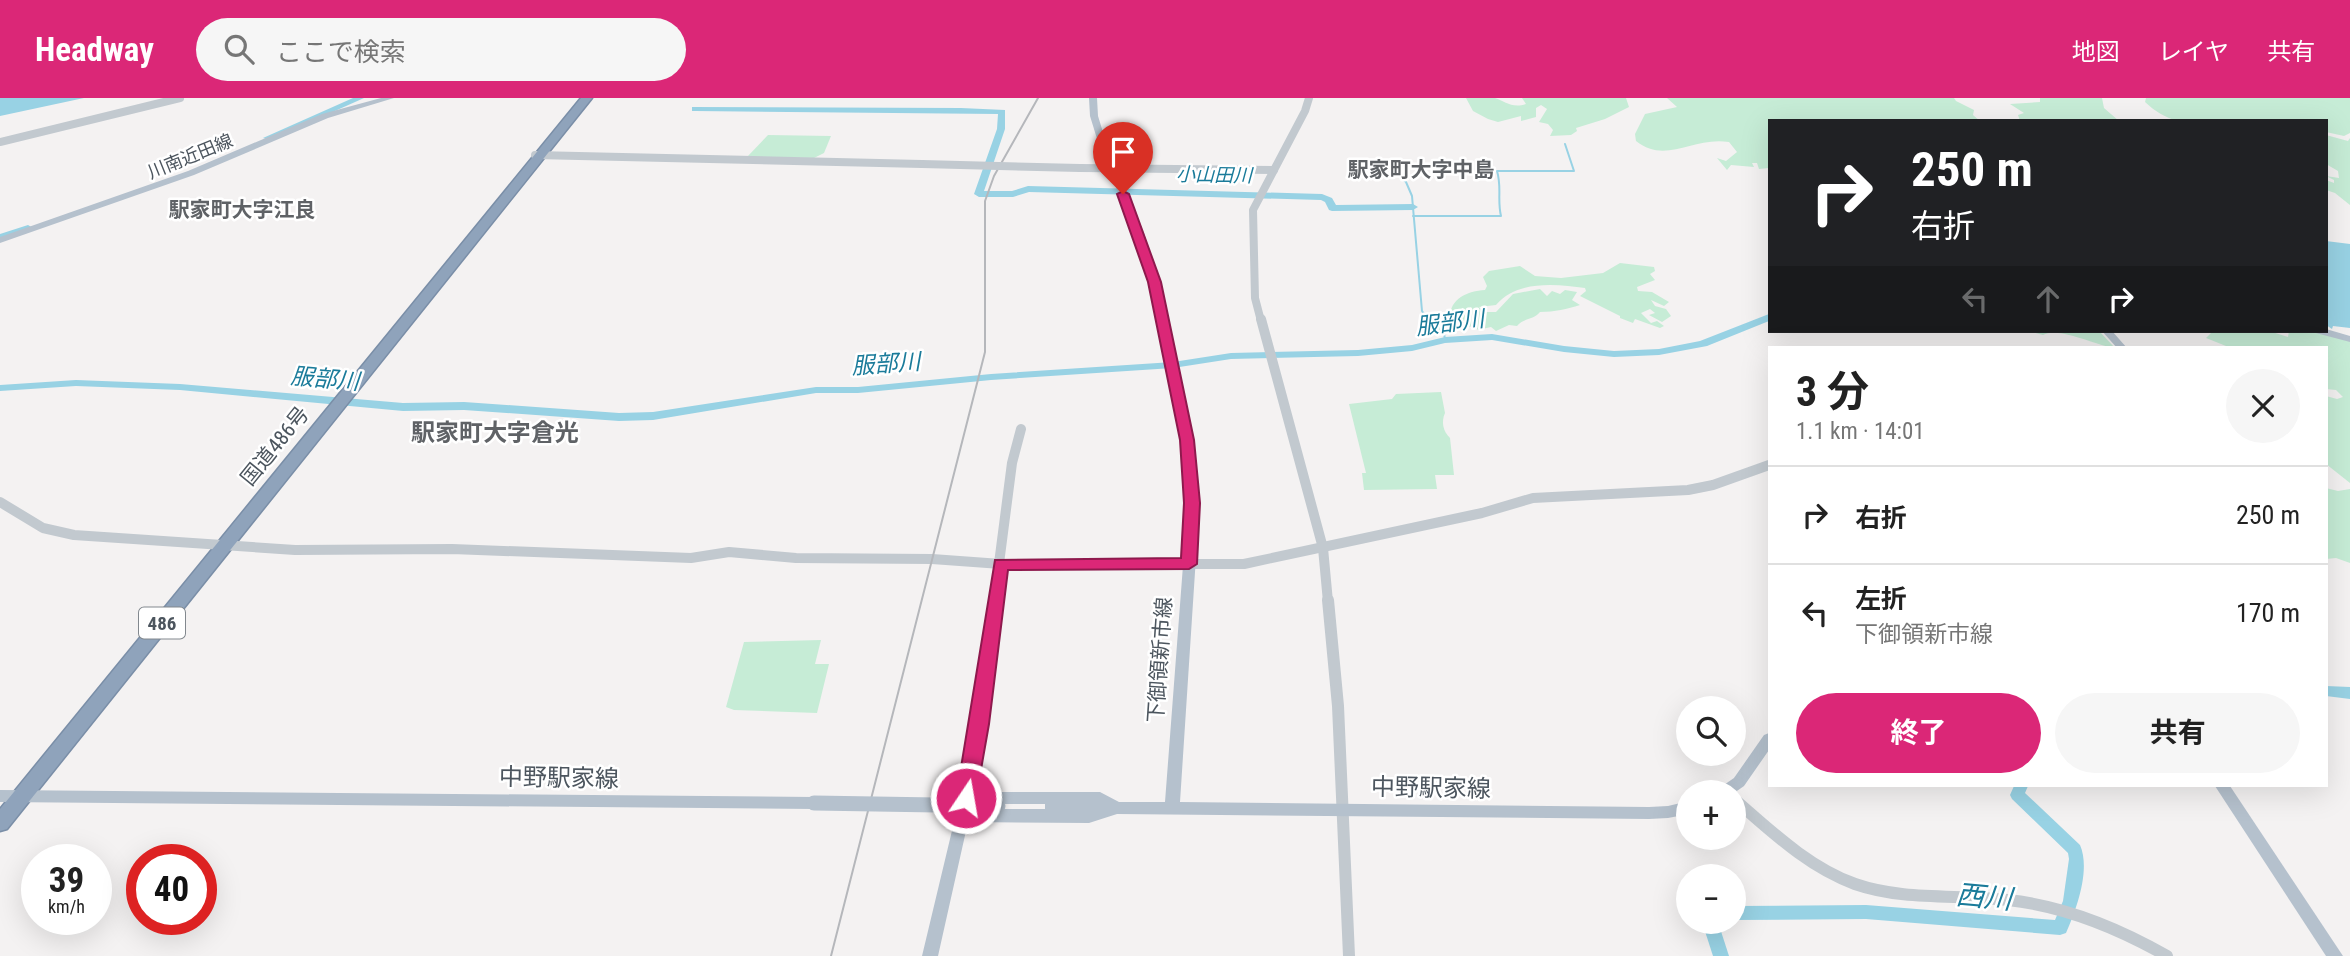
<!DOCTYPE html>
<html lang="ja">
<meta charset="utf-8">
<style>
:root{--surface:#fff;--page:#f6f6f6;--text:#222;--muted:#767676;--line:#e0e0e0;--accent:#db2777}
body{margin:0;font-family:"Roboto Condensed","Noto Sans JP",sans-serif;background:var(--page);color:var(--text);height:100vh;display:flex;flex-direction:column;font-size:26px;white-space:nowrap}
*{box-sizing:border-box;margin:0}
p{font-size:23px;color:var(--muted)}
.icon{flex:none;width:38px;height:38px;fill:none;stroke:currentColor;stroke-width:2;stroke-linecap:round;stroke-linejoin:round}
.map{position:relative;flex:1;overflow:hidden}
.sheet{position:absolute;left:1768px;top:248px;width:560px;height:441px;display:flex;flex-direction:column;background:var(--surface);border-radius:0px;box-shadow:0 7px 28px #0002}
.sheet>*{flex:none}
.hud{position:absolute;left:1768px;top:21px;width:560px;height:214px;border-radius:0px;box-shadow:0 7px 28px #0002;background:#202124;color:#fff;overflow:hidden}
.buttons{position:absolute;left:1676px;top:598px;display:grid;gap:14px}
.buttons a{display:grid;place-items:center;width:70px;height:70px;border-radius:50%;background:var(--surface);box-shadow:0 7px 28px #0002;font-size:35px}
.speed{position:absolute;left:21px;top:746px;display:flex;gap:14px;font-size:35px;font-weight:700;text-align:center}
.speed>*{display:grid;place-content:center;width:91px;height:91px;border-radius:50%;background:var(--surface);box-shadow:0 7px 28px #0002;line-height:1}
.speed small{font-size:18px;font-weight:400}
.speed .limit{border:10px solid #d22;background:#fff;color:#111}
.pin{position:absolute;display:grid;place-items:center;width:60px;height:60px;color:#fff;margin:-72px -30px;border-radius:50% 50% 50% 0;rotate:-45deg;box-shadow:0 0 7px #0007}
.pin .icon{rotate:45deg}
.me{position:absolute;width:77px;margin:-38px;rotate:12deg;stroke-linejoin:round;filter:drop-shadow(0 0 5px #0008)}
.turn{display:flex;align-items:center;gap:24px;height:147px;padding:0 28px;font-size:32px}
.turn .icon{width:91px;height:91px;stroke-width:2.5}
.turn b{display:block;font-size:49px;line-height:60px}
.lanes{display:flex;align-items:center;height:66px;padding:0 28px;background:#0003;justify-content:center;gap:35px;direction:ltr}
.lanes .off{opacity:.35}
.round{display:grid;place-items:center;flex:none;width:74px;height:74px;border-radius:37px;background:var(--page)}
.head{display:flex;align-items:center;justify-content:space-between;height:119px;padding:0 28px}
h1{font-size:42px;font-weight:700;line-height:52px}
.primary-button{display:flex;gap:14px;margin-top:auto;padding:14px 28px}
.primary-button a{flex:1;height:80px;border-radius:42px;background:var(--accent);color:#fff;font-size:28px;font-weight:700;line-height:80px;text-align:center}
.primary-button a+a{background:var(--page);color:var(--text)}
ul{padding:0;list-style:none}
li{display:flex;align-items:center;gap:21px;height:98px;padding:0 28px;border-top:2px solid var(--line)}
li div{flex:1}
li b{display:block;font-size:26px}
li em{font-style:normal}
header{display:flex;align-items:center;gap:42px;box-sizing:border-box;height:98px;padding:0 35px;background:var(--accent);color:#fff}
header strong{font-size:33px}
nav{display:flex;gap:38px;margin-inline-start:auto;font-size:24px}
.search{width:490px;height:63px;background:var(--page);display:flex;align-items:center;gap:18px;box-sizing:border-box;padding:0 24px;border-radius:38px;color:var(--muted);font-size:26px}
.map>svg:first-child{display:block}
.green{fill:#c6ecd6}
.water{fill:#98d2e4}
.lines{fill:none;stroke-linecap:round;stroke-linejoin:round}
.stream{stroke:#98d2e4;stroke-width:2}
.river{fill:#98d2e4;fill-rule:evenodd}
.highway-casing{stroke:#7a8ea7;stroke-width:3}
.minor-far2{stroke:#c2c9cf;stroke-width:8}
.minor-far1{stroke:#c2c9cf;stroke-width:10}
.minor{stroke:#c2c9cf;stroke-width:12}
.major{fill:#b5c1cd;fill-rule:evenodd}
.highway{fill:#8fa3bb;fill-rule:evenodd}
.rail{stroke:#b5b7bb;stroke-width:2}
.minor-bridge{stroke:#c2c9cf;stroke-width:8}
.major-bridge{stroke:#b5c1cd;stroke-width:15}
.route{fill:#db2777;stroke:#8e194d;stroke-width:2}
.labels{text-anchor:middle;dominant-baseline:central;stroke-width:5;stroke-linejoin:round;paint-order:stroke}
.far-street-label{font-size:18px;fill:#4c555e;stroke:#fff}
.far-water-label{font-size:19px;font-style:italic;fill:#1a7b9a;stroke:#fff}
.shield{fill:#fff;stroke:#82888e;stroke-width:2}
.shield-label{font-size:19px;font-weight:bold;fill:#4c555e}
.far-quarter-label{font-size:21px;font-weight:bold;fill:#5f6266;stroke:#fff}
.street-label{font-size:21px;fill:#4c555e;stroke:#fff}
.water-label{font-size:23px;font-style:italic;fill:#1a7b9a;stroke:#fff}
.quarter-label{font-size:24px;font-weight:bold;fill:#5f6266;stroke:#fff}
.near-street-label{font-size:24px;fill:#4c555e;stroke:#fff}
.near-water-label{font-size:28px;font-style:italic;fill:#1a7b9a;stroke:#fff}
</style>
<header>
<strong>Headway</strong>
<div class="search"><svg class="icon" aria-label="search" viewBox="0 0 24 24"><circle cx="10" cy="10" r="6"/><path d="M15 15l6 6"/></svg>ここで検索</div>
<nav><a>地図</a><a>レイヤ</a><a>共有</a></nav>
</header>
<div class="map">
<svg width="2350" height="858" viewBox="0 0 2350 858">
<rect width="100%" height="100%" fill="#f4f2f2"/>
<g class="green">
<path d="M1466,0C1474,0 1487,0 1495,0C1505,3 1512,11 1526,6L1522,0H1626L1629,9L1605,21L1576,30L1577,33L1571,37L1550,38L1553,32L1548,26L1539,24L1547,11L1541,7L1536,10V19L1521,23V18L1498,24L1488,21L1473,13Z"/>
<path d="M1667,0H1954L1956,3L1974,12L1973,17L1980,23H1769V70L1759,71L1757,65H1752L1754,69L1731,67L1727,72L1717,60L1726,63L1737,54L1729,44C1693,38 1666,67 1636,43L1635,36L1645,16L1677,9Z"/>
<polygon points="2040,0 2102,0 2104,10 2119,23 2020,23 2018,17 2024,15 2010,6 2040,4"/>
<path d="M2146,0H2350V35L2344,38L2326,34V23H2178C2164,19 2156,14 2145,4Z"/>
<polygon points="768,37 831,38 824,55 814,60 747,59"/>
<polygon points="2326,37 2348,43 2350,40 2350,107 2335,95 2326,92 2326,82 2334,85 2334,82 2326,78 2339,80 2338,73 2326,66"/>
<path d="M1620,165L1654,169L1655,173L1650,176L1655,182L1637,189L1638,193L1652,194L1669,204L1664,208L1651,202L1655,208L1666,211L1671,218L1662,224L1649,217L1655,215L1650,211L1641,215L1651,225L1657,223L1664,228L1660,230L1635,221L1633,225L1620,220V218L1580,198L1586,193L1585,190C1556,186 1517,182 1496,207L1479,209L1484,214H1496L1513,196L1540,191L1547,198L1552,193L1560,196L1565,192L1577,194L1572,202L1580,207C1567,211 1555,214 1540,214C1534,222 1523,220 1517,228L1509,227L1496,233L1491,229L1478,232L1474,228L1461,231L1457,229L1443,234L1437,232L1439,223L1450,221C1449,201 1467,193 1485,192L1487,188L1483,179L1489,173L1520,168L1535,178L1561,180L1603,175Z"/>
<path d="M2028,233L2100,234L2115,250C2097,248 2059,228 2043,237Z"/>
<polygon points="2209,233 2269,233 2288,239 2289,233 2313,233 2350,243 2350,385 2326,366 2326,298 2337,301 2343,299 2336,292 2326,291 2326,250 2231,250 2206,240 2211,235"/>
<path d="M1441,294L1445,315C1441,324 1443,333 1450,340L1454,377H1435L1437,391L1364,392L1362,375H1366L1349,306L1392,301L1396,296Z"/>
<polygon points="2326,390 2338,393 2350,391 2350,465 2336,460 2326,461"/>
<polygon points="821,542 815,566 829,566 817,615 734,612 726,609 744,544"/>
</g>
<g class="water">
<polygon points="0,0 84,0 0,18"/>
<polygon points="2326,143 2350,146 2350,230 2333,228 2332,231 2326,227"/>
</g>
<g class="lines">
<g class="stream">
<polyline points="1400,79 1406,84 1412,98 1422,213 1437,234 1444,235 1445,242"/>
<path d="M1413,118H1501C1497,102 1502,89 1497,73H1574L1565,46"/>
</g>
<g class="river">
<polygon points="353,0 364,0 270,42 263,40"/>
<polygon points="692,9 961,10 1005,12 1005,31 984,93 1012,93 1028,88 1322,96 1332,100 1336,107 1413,106 1418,109 1413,112 1332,113 1329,112 1325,104 1321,102 1029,94 1013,99 979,99 974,96 997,31 998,16 695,13 692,13"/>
<polygon points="28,127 33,130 31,132 0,142 0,136"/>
<polygon points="1769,216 1769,223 1707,248 1659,257 1614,259 1564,254 1492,242 1445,245 1412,253 1358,258 1231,261 1173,270 991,282 858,295 816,295 653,322 619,323 464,312 403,313 180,292 76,288 0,293 0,287 76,282 180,286 403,305 464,304 619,315 653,314 816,289 858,289 991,276 1173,264 1231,255 1358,252 1412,247 1445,239 1492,236 1564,248 1614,253 1659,251 1700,243"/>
<polygon points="2326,588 2350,589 2350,601 2326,598"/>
<path d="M2014,688H2028L2025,695L2080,747C2091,772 2076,812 2066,835L2060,837L1866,821L1734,822V808L1866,807L2055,822L2063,803L2069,761L2068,755L2012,701L2010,697Z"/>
<polygon points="1702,824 1718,824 1729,858 1713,858"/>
</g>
<g class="highway-casing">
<polygon id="highway" points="581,0 592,0 7,731 0,733 0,711"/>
</g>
<g class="minor-far2">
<polyline points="0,44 180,0"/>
<polyline points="535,57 922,66"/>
<polyline points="1080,70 1274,72"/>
<polyline points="1261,223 1255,200 1253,112 1305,13 1309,0"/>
</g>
<g class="minor-far1">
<polyline points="1261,221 1323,450 1328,504"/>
<polyline points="0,404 43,430 74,437 295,452 452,451 691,460 729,454 796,460 932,461 1001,466 1244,466 1482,415 1533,400 1688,392 1713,387 1769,367"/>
<polyline points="994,504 1012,365 1021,331"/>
</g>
<g class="minor">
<polyline points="1328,502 1338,608 1349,858"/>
<polyline points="966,700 979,626 995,502"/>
<path d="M1734,701C1771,733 1808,769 1855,786C1904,803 1957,796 2008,802C2064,808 2118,830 2167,858"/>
</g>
<g class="major">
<polygon points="381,0 394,0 328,20 194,77 0,145 0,139 188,73 322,16"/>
<path d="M1089,0H1097L1098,18L1106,44L1144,135L1160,184L1195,354L1198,428L1180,704L1649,709L1668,708L1689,703V716L1668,720L1649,721L1117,716L1089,725L968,724L938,858H922L961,695L966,694H1100L1119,704H1165L1186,428L1183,354L1150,184L1134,135L1098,44L1090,18ZM972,706H1045V711H971Z"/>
<polygon points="2326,231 2350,238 2350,244 2316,235 2315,233"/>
<polygon points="2102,233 2112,233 2127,250 2117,250"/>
<polygon points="1769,635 1769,652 1744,688 1734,695 1716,695 1718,691 1734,680 1764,637"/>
<polygon points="2215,688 2230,688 2343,858 2326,858"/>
<polygon points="0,692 814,699 819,700 821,705 819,710 814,711 0,704"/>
</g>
<use href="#highway" class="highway"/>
<polyline class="rail" points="831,858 985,254 985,103 994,78 1038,0"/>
<polyline class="minor-bridge" points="922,66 1080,70"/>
<polyline class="major-bridge" points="814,705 998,708"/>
</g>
<polygon class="route" points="1123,93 1129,96 1161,184 1194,342 1200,405 1197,466 1189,471 1008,472 989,626 976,700 973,706 966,708 959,706 956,700 995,462 1181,460 1184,405 1180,342 1148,184 1117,96"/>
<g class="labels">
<g class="far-street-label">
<text transform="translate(190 58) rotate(-22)">川南近田線</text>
</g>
<g class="far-water-label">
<text transform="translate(1214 77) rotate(1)">小山田川</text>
</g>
<rect class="shield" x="139" y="509.5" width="46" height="31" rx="5"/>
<g class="shield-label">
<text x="162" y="525">486</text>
</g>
<g class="far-quarter-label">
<text x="1421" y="72">駅家町大字中島</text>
<text x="242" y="112">駅家町大字江良</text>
</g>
<g class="street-label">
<text transform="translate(275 348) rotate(-51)">国道486号</text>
<text transform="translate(1160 562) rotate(-86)">下御領新市線</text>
</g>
<g class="water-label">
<text transform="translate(1450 225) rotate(-7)">服部川</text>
<text transform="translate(886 266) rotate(-4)">服部川</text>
<text transform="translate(325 281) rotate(5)">服部川</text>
</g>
<g class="quarter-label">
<text x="495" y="335">駅家町大字倉光</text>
</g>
<g class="near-street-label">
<text transform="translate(559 680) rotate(1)">中野駅家線</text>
<text transform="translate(1431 690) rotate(1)">中野駅家線</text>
</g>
<g class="near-water-label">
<text transform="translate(1984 799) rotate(5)">西川</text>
</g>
</g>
</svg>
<div class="buttons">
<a><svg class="icon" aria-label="search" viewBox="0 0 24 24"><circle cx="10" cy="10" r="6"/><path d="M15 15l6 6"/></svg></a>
<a>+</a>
<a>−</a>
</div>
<div class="speed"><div>39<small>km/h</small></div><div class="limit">40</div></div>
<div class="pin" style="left:1123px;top:96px;background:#d93025"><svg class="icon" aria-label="arrive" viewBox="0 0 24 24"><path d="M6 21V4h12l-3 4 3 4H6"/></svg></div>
<svg class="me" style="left:966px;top:700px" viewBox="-20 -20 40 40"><circle r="17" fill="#db2777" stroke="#fff" stroke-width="3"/><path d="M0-11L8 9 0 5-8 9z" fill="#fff"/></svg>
<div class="hud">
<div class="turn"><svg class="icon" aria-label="right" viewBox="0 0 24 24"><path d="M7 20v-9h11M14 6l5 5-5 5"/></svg><div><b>250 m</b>右折</div></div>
<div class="lanes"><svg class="icon off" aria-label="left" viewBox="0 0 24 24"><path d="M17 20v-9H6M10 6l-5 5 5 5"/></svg><svg class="icon off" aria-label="ahead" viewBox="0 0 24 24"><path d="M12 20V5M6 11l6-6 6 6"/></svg><svg class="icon" aria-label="right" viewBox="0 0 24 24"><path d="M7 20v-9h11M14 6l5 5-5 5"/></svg></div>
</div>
<section class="sheet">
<div class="head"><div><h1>3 分</h1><p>1.1 km · 14:01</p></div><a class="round"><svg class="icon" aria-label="close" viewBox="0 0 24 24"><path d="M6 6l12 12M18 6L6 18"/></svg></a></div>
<ul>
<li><svg class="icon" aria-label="right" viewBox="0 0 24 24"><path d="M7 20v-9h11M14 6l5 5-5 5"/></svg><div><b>右折</b></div><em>250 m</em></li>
<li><svg class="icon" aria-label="left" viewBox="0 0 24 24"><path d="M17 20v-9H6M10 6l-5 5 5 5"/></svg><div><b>左折</b><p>下御領新市線</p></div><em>170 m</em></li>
</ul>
<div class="primary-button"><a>終了</a><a>共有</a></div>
</section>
</div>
